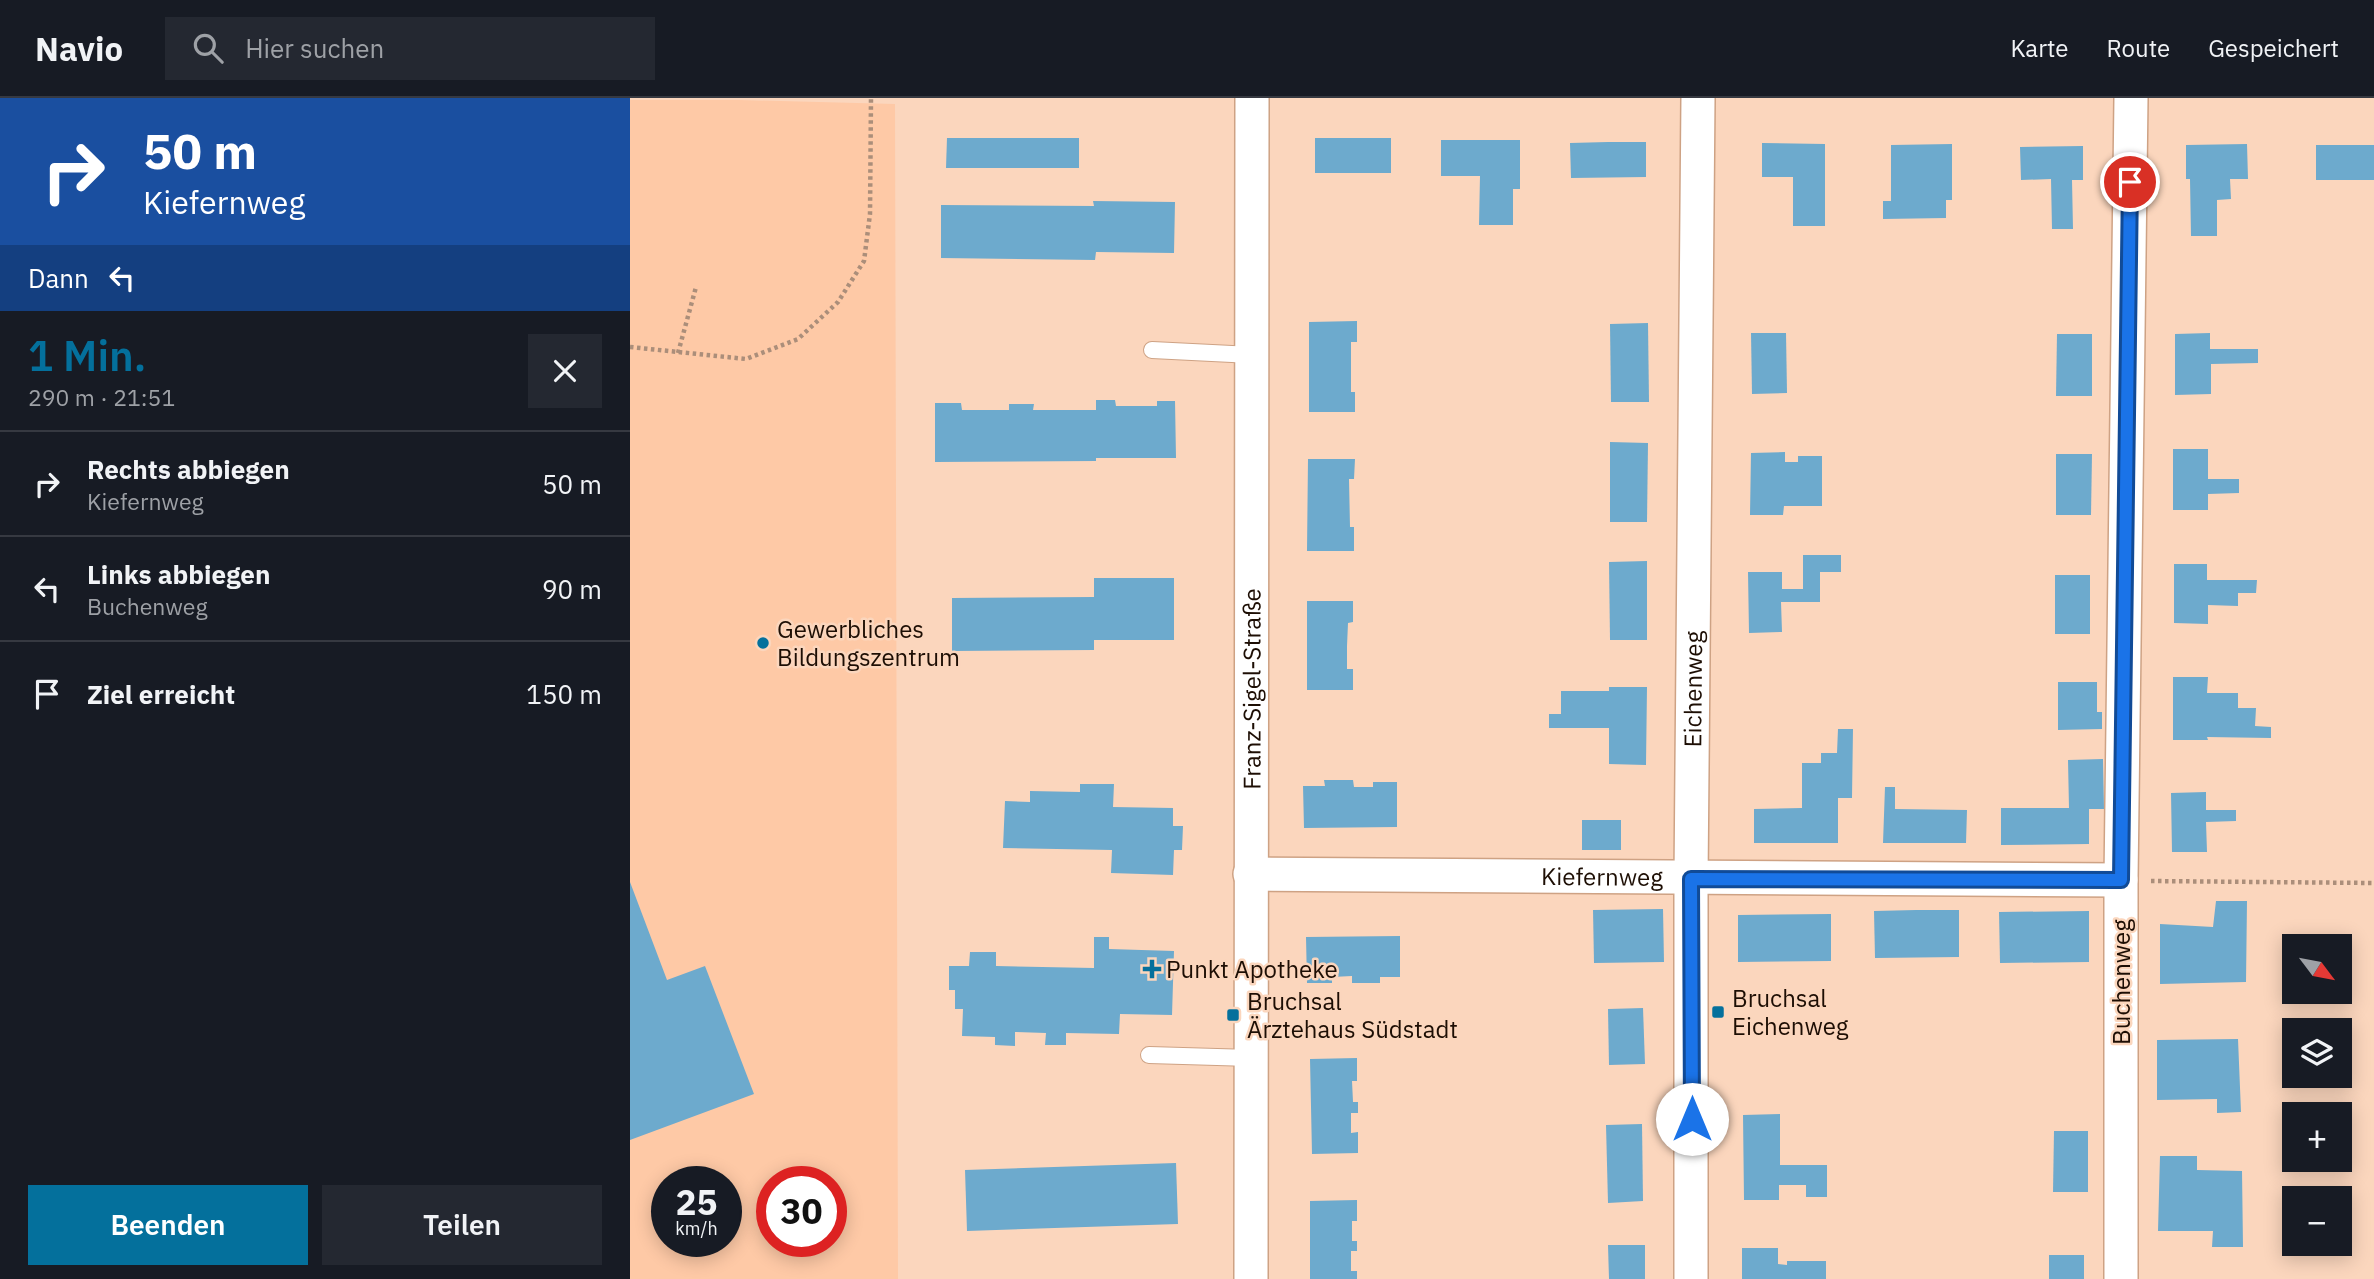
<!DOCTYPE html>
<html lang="de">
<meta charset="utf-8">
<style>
:root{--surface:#171b24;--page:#242831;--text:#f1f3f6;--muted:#9ea1a6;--line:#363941;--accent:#04709c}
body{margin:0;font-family:"IBM Plex Sans",sans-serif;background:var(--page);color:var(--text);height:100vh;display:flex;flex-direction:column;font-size:26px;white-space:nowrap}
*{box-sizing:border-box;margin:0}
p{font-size:23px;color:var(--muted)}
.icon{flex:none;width:38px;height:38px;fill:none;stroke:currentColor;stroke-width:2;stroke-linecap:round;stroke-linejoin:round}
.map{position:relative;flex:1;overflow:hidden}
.sheet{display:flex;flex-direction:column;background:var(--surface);width:630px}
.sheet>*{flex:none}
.guide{background:#1a4fa0;color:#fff;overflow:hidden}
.needle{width:46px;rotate:122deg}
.tools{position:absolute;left:1652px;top:836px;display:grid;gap:14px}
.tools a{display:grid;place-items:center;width:70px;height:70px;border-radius:0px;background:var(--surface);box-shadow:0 4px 18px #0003;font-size:35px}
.speed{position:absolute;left:21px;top:1068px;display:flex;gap:14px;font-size:35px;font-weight:700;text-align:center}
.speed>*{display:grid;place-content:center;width:91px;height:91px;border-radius:50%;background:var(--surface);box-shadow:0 4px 18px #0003;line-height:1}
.speed small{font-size:18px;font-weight:400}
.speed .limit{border:10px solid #d22;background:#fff;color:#111}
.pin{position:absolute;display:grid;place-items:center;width:60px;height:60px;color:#fff;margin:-30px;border:4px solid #fff;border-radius:50%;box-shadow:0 2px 7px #0007}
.me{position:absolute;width:77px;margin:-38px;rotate:0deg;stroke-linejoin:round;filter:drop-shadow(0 0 5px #0008)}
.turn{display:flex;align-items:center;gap:24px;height:147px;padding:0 28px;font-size:32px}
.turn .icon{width:91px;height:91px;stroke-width:2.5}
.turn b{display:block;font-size:49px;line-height:60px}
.then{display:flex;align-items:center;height:66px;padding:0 28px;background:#0003;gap:14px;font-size:26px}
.round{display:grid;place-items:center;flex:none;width:74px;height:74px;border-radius:0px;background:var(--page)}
.overview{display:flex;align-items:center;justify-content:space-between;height:119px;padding:0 28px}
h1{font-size:42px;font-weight:600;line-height:52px;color:var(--accent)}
.button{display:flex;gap:14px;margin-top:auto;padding:14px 28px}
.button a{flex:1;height:80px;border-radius:0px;background:var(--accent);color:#fff;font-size:28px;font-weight:600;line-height:80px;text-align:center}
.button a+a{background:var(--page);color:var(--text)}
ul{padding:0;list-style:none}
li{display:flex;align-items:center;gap:21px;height:105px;padding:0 28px;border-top:2px solid var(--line)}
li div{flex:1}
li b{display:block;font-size:26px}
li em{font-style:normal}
header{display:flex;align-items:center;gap:42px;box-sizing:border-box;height:98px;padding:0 35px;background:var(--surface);border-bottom:2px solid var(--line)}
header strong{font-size:33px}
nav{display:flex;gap:38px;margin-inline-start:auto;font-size:24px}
.search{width:490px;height:63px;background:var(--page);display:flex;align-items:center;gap:18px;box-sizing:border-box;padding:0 24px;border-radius:0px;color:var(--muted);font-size:26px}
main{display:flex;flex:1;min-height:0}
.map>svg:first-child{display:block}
.built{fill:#fec9a6;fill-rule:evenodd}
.building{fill:#6daacd}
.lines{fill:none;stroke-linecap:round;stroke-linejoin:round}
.service-casing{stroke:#cea284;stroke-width:18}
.minor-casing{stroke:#cea284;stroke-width:36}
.path{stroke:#ab8e7a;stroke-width:4.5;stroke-dasharray:3.5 3.5;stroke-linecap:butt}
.service{stroke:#fff;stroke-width:16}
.minor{stroke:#fff;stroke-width:33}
.route-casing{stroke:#114b97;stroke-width:18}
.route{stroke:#1a73e8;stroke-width:12}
.poi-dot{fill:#04709c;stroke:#fbd6bd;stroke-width:2.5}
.labels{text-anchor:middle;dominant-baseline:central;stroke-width:5;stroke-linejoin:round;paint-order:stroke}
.poi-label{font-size:24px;fill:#1d0e04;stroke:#fbd6bd;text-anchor:start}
.street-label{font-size:24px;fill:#1d0e04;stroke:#fbd6bd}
</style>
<header>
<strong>Navio</strong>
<div class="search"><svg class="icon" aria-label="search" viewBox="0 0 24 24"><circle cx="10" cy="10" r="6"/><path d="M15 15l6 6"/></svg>Hier suchen</div>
<nav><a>Karte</a><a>Route</a><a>Gespeichert</a></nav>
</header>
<main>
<section class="sheet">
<div class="guide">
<div class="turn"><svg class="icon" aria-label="right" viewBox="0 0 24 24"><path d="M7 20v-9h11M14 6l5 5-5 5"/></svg><div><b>50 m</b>Kiefernweg</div></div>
<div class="then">Dann<svg class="icon" aria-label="left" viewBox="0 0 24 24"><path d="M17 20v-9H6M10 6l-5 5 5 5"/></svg></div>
</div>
<div class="overview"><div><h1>1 Min.</h1><p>290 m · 21:51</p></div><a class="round"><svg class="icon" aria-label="close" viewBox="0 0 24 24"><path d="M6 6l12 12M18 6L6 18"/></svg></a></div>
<ul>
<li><svg class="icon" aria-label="right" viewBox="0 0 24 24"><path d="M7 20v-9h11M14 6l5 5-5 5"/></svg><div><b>Rechts abbiegen</b><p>Kiefernweg</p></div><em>50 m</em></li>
<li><svg class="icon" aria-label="left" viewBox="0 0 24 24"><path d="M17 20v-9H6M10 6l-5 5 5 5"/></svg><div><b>Links abbiegen</b><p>Buchenweg</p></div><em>90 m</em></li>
<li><svg class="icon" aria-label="arrive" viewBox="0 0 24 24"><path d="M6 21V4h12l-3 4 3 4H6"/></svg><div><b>Ziel erreicht</b></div><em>150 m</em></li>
</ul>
<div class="button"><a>Beenden</a><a>Teilen</a></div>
</section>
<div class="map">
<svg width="1744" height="1181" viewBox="0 0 1744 1181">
<rect width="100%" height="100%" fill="#fbd6bd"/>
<path class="built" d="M0,2H109L265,6L268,1181H0ZM37,1083H96V1143H37ZM142,1083H201V1143H142Z"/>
<g class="building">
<polygon points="317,40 449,40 449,70 316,70"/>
<rect x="685" y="40" width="76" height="35"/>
<polygon points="811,42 890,42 890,91 883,91 883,127 849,127 850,78 811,78"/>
<polygon points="978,44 1016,44 1016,79 941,80 940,45"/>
<polygon points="1132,45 1195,46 1195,128 1163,128 1163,79 1132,79"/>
<polygon points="1322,46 1322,102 1316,102 1316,120 1253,121 1253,103 1261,103 1261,47"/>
<polygon points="1617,46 1618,81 1600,81 1601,101 1587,102 1587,138 1561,138 1560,81 1556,81 1556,47"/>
<rect x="1686" y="47" width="58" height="35"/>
<polygon points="1453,48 1453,82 1442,82 1443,131 1422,131 1421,81 1391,82 1390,49"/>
<polygon points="463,103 545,104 544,155 466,154 465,162 311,160 311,107 464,108"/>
<polygon points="727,223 727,244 721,244 721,294 725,294 725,314 679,314 679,224"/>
<polygon points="1018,225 1019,304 981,304 980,226"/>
<polygon points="1121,235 1156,235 1157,295 1122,296"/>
<polygon points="1580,235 1580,251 1628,251 1628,265 1581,266 1581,296 1545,297 1545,236"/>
<polygon points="1427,236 1462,236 1462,298 1426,298"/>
<polygon points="466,302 485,302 486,308 527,308 527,303 545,303 546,360 466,360 466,363 305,364 305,305 331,305 332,312 379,312 379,306 404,306 403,312 466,312"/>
<polygon points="980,344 1018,345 1017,424 980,424"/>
<polygon points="1543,351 1578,351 1578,381 1609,381 1609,395 1578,396 1578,412 1543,412"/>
<polygon points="1155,354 1155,364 1168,364 1168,358 1192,358 1192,408 1154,408 1153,417 1120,417 1121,355"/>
<polygon points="1426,356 1462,356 1461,417 1426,417"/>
<polygon points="678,361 725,361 724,381 719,381 720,429 724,429 724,453 677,453"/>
<polygon points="1173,457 1211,457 1211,474 1190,474 1190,504 1151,504 1152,534 1119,535 1118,474 1152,474 1152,491 1173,491"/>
<polygon points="1017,463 1017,542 980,542 979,464"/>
<polygon points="1544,466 1577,466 1577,482 1627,482 1626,495 1608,495 1608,508 1578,507 1578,526 1544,525"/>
<rect x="1425" y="477" width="35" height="59"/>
<polygon points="464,480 544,480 544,542 464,542 464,552 322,553 322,500 464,499"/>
<polygon points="677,503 723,503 723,524 718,525 717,548 717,571 723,571 723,592 677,592"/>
<polygon points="1543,579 1578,579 1577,595 1608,595 1608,610 1626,610 1625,628 1641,629 1641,640 1577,639 1578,642 1543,642"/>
<polygon points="1428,584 1467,584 1467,614 1472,614 1472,631 1428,632"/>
<polygon points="979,589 1017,589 1016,667 979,666 979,630 919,630 919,616 931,616 931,593 979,593"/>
<polygon points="1208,631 1223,631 1222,700 1208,700 1208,745 1124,745 1124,711 1172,710 1172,665 1191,665 1191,655 1207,655"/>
<polygon points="1473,661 1474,711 1459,711 1459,746 1371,747 1371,710 1439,710 1438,662"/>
<polygon points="694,682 723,682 724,689 743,689 743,684 767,684 767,729 674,730 673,688 695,688"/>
<polygon points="450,686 484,686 483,709 543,710 543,728 553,728 552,752 544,752 543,777 481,775 482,752 373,750 375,703 400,704 400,693 450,694"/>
<polygon points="1255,689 1265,689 1265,711 1337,712 1336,745 1253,745"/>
<polygon points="1576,694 1576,712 1606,712 1606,723 1576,724 1577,754 1542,754 1541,695"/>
<rect x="952" y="722" width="39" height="30"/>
<polygon points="0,784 37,882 75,868 124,996 0,1042"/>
<polygon points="1586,803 1617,803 1616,884 1530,886 1530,826 1583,829"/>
<polygon points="1033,811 1034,864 964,865 963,812"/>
<polygon points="1286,812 1329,812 1329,859 1245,860 1244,813"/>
<polygon points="1459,813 1459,864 1370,865 1369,814"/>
<polygon points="1201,816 1201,863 1108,864 1108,817"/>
<polygon points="770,838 770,879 750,879 750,885 722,885 722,878 702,879 702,885 677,885 676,839"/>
<polygon points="464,839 479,839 479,851 544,853 542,917 490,916 489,936 436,935 436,947 415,947 416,935 385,934 385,948 365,947 365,939 332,938 333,911 325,911 325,892 319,892 319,868 339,868 340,854 366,854 366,868 464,870"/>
<polygon points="1013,910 1015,966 979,967 978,911"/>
<polygon points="1608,941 1611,1014 1587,1015 1587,1001 1527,1002 1527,942"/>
<polygon points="727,960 727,983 722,983 723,1004 728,1004 728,1015 721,1015 721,1035 728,1034 728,1055 682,1056 680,961"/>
<polygon points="1150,1016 1150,1067 1197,1067 1197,1099 1176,1099 1176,1087 1149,1087 1149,1102 1114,1102 1113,1017"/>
<polygon points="1012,1026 1013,1103 978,1105 976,1027"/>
<polygon points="1424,1033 1458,1033 1458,1094 1423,1094"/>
<polygon points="1530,1058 1567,1058 1567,1072 1612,1073 1613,1149 1582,1149 1583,1133 1528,1133"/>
<polygon points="546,1065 548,1126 337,1133 335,1072"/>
<polygon points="727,1102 727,1123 722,1123 722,1143 727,1143 727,1153 721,1153 721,1173 727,1173 727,1181 680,1181 680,1103"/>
<polygon points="978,1147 1015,1147 1015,1181 979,1181"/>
<polygon points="1112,1150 1148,1150 1148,1166 1157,1167 1157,1163 1196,1163 1196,1181 1112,1181"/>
<rect x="1419" y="1157" width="35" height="24"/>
</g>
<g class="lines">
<g class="service-casing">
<g id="service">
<polyline points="522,252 622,257"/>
<polyline points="519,957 621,960"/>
</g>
</g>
<g class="minor-casing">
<g id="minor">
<path id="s1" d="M620,776L1491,782"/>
<path id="s2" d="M621,1181L622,0"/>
<path id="s3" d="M1061,1181V781L1068,0"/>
<polyline points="1491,1181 1491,782 1501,0"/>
</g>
</g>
<g class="path">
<polyline points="0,249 116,261 168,241 208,204 234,163 240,116 241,0"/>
<polyline points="48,255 66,189"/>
<polyline points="1521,783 1744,785"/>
</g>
<use href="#service" class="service"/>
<use href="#minor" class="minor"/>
</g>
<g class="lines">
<g class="route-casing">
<polyline id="route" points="1062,1021 1061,781 1491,782 1500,84"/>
</g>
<use href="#route" class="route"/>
</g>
<g class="poi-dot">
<circle cx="133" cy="545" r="7"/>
<path d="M518.5 860.5h7v7h7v7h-7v7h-7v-7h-7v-7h7z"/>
<rect x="1081" y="907" width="14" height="14" rx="3.5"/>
<rect x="596" y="910" width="14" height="14" rx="3.5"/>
</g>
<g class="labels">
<g class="poi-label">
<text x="147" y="531">Gewerbliches<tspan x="147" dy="28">Bildungszentrum</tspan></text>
<text x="536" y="871">Punkt Apotheke</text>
<text x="1102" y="900">Bruchsal<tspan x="1102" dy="28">Eichenweg</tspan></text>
<text x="617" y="903">Bruchsal<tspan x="617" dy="28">Ärztehaus Südstadt</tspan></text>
</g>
<g class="street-label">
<text stroke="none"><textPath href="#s3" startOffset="590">Eichenweg</textPath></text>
<text stroke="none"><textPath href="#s2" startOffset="590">Franz-Sigel-Straße</textPath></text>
<text stroke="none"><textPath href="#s1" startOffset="352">Kiefernweg</textPath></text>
<text transform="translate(1491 884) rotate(-90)">Buchenweg</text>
</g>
</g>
</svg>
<div class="tools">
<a><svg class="needle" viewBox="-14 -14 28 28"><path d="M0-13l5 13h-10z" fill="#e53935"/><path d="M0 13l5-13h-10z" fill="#9ea1a6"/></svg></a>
<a><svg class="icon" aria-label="layers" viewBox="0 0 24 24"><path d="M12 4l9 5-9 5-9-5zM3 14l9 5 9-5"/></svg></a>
<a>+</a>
<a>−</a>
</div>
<div class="speed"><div>25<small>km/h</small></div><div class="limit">30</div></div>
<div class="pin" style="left:1500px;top:84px;background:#d93025"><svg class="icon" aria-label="arrive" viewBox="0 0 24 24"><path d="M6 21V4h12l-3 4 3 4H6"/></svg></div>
<svg class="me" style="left:1062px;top:1021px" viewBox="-20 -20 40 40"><circle r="19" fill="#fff"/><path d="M0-13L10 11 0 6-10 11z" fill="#1a73e8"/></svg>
</div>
</main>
